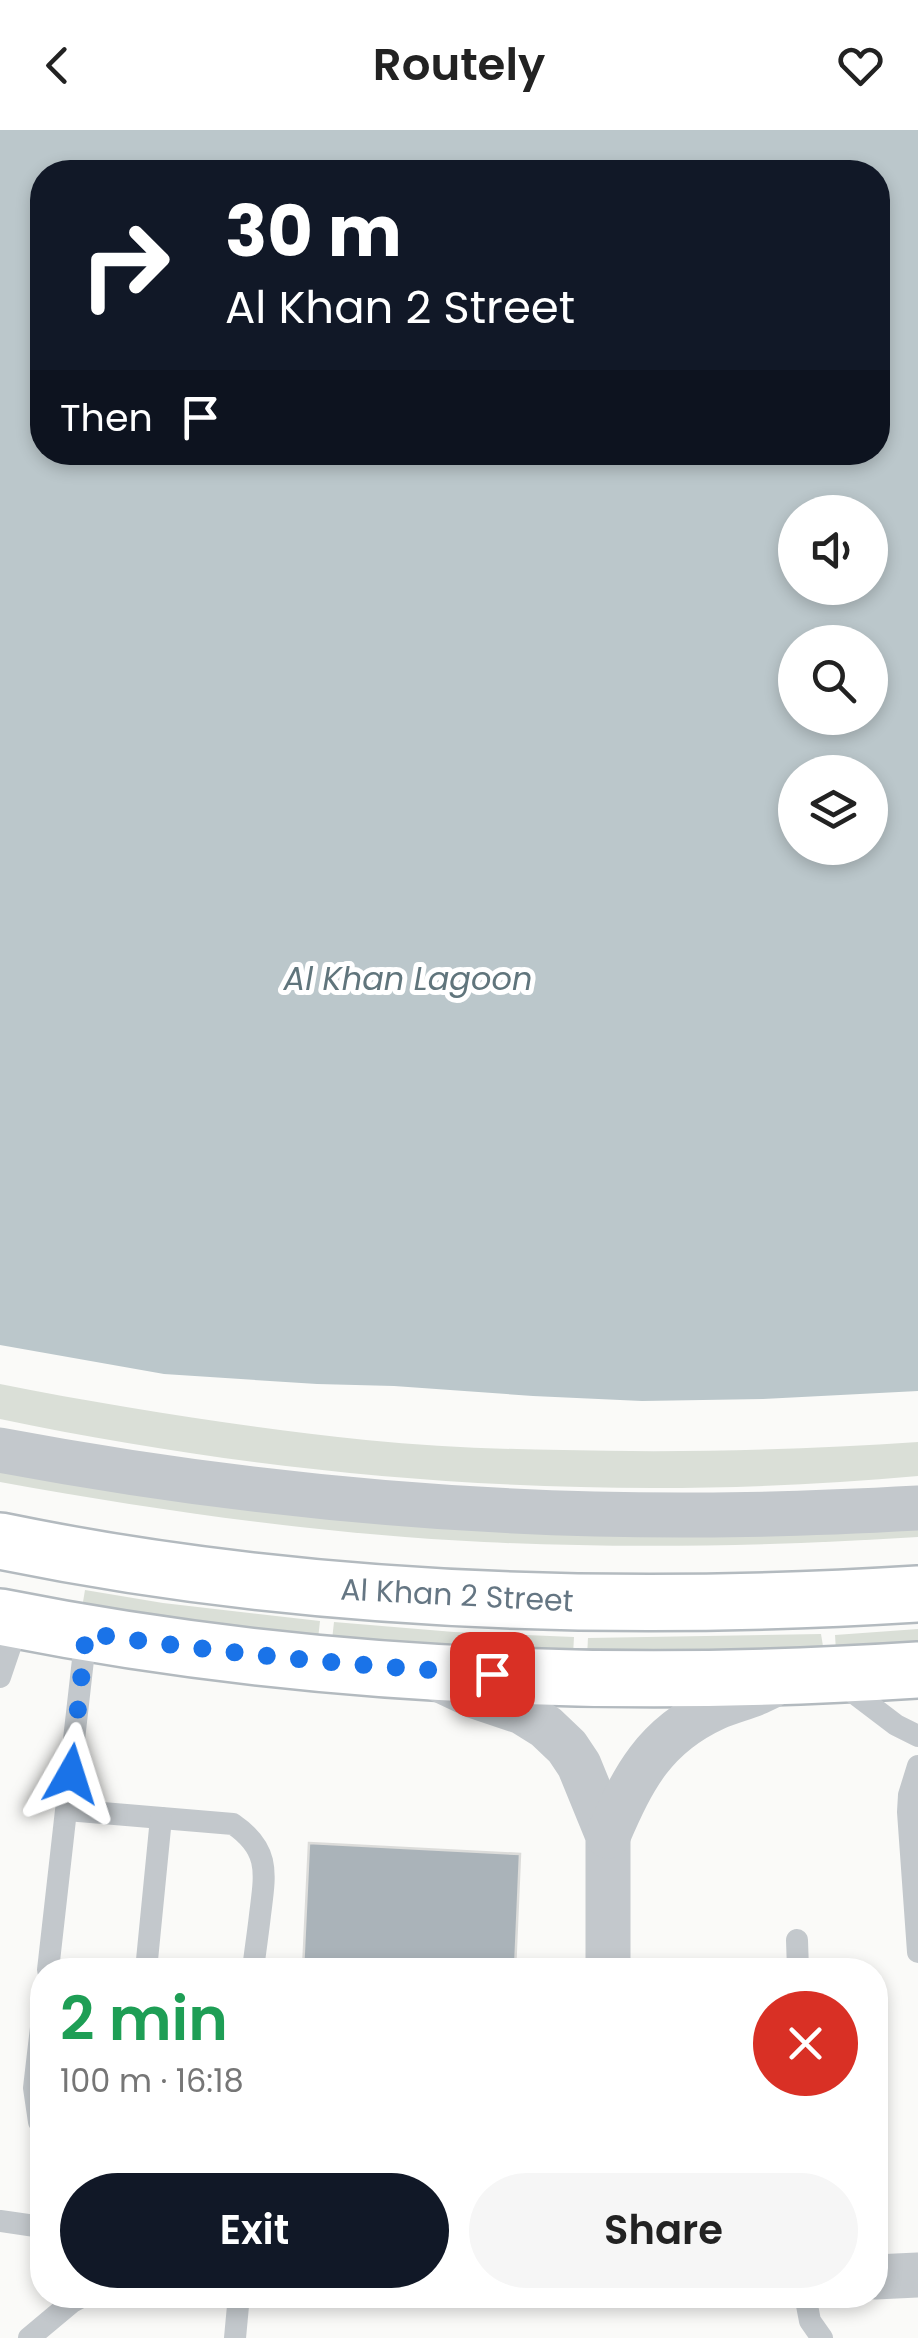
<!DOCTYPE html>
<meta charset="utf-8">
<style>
:root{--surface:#fff;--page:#f6f6f6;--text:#222;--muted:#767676;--accent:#111827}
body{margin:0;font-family:Poppins,sans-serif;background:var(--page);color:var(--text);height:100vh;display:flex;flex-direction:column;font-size:38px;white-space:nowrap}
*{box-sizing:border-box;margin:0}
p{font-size:32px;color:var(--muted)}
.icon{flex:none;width:55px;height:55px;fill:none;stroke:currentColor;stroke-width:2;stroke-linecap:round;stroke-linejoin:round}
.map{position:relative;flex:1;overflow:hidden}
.details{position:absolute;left:30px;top:1828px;width:858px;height:350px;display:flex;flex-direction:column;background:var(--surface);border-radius:40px;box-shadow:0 5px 15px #0003}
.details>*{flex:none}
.banner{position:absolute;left:30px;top:30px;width:860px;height:305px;border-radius:40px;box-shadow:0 5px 15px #0003;background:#111827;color:#fff;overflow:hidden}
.buttons{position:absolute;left:778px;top:365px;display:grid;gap:20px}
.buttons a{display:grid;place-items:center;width:110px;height:110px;border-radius:50%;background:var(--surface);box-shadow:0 5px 15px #0003;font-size:50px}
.pin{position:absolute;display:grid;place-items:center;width:85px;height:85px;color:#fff;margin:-42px;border-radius:20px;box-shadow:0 5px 15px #0006}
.me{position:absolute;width:110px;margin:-55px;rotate:6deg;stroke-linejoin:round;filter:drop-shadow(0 0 8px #0008)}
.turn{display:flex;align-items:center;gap:35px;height:210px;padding:0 30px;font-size:45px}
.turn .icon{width:130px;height:130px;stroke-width:2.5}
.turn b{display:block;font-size:70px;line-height:85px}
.then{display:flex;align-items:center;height:95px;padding:0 30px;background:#0003;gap:20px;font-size:38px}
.round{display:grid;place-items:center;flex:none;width:105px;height:105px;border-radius:52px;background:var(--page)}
.head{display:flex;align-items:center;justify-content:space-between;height:170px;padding:0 30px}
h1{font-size:60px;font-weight:600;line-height:75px;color:#1e9e55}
.primary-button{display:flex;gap:20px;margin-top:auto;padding:20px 30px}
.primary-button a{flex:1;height:115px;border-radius:60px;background:var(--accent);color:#fff;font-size:40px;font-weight:600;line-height:115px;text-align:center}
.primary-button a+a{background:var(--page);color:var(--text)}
header{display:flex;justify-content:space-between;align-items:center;height:130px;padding:0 30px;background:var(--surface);font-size:45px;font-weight:600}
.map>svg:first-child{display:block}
.green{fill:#dadfd7}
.water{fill:#bbc7cb;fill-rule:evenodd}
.building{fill:#aab3b9;stroke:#dcdcda;stroke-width:2.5}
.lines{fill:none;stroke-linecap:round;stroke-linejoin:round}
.secondary-casing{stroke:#b3babf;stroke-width:60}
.lane{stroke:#c3c8cc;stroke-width:22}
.street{stroke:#c3c8cc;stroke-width:45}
.secondary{stroke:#fff;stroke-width:55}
.route{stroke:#1a73e8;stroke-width:18;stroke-dasharray:0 32.4}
.labels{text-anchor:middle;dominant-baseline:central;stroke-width:10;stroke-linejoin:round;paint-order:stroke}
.street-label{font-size:30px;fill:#657683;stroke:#fff}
.water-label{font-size:32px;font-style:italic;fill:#60757c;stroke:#fff}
</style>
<header><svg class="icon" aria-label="back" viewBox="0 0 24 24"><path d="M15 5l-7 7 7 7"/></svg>Routely<svg class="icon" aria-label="heart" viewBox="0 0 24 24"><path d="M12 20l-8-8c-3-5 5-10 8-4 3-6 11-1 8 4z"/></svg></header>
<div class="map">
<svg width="918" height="2208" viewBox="0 0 918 2208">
<rect width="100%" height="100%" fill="#fafaf8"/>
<g class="green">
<path d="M0,1254C121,1278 244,1297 366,1310C431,1317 497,1319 563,1320C681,1323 800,1320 918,1312V1346C612,1374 301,1352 0,1289Z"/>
<path d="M0,1335L918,1390V1407C773,1416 629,1419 484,1412C321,1404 160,1381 0,1352Z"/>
<polygon points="85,1460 163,1473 320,1491 318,1509 82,1478"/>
<polygon points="334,1492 454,1502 574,1507 573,1525 332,1510"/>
<polygon points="918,1499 918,1517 836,1522 835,1505"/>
<polygon points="821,1504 824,1522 587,1526 588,1508"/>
</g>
<path class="water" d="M0,0H918V1261L763,1269L642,1271L533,1266L394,1256L317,1254L164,1244L0,1215ZM42,42H878V322H42ZM795,382H870V458H795ZM795,512H870V588H795ZM795,642H870V718H795Z"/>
<polygon class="building" points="309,1713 520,1724 515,1840 303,1840"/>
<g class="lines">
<g class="secondary-casing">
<g id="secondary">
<path d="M0,1411C301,1473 612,1483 918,1464"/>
<path d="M0,1487C301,1547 612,1560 918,1540"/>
</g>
</g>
<g class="lane">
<polyline points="0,1547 19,1491"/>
<polyline points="842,1554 896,1595 918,1606"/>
<polyline points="918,1636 909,1665 908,1682 918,1822"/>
<path d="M67,1680L233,1694C271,1720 265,1744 260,1785C258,1803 255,1822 253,1840"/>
<polyline points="797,1810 798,1840"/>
<polyline points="48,1840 86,1503"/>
<polyline points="146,1840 161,1688"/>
<polyline points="42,1889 34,1958 39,1992 42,1996"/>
<polyline points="0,2091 42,2097"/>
<polyline points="805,2165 810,2191 822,2208"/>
<polyline points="29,2208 72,2172 85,2165"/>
<polyline points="235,2208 239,2165"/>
</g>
<g class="street">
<path d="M0,1320C229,1363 464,1386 697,1385C771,1385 844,1382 918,1378"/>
<polyline points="440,1550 474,1566 522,1582 546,1597 567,1617 579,1635 608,1706 608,1840"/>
<path d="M608,1706C633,1648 654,1606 715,1578C738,1568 757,1566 779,1551"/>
<polyline points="875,2147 918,2145"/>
</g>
<use href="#secondary" class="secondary"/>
</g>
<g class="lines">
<path class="route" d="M71,1644L86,1503C221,1523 356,1536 492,1544"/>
</g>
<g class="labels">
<g class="street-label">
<text transform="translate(457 1465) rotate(3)">Al Khan 2 Street</text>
</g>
<g class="water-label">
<text x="408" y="848">Al Khan Lagoon</text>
</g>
</g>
</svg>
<div class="buttons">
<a><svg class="icon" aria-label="sound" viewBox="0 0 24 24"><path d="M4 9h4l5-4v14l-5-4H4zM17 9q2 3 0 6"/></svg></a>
<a><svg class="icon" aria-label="search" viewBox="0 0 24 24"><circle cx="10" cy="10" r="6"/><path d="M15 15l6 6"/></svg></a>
<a><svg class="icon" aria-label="layers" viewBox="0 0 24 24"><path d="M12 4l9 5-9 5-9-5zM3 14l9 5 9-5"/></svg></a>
</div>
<div class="pin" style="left:492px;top:1544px;background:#d93025"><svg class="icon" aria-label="arrive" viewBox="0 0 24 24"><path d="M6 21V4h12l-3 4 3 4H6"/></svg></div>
<svg class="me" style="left:71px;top:1644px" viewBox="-20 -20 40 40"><path d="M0-17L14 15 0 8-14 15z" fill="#1a73e8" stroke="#fff" stroke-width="4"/></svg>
<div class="banner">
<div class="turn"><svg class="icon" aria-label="right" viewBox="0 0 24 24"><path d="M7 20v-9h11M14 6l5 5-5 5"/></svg><div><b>30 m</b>Al Khan 2 Street</div></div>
<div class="then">Then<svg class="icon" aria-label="arrive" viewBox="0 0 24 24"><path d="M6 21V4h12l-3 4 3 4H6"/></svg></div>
</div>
<section class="details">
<div class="head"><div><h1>2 min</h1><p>100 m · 16:18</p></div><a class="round" style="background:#d93025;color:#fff"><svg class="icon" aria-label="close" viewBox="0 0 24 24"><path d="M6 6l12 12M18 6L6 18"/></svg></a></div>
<div class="primary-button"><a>Exit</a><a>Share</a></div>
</section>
</div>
